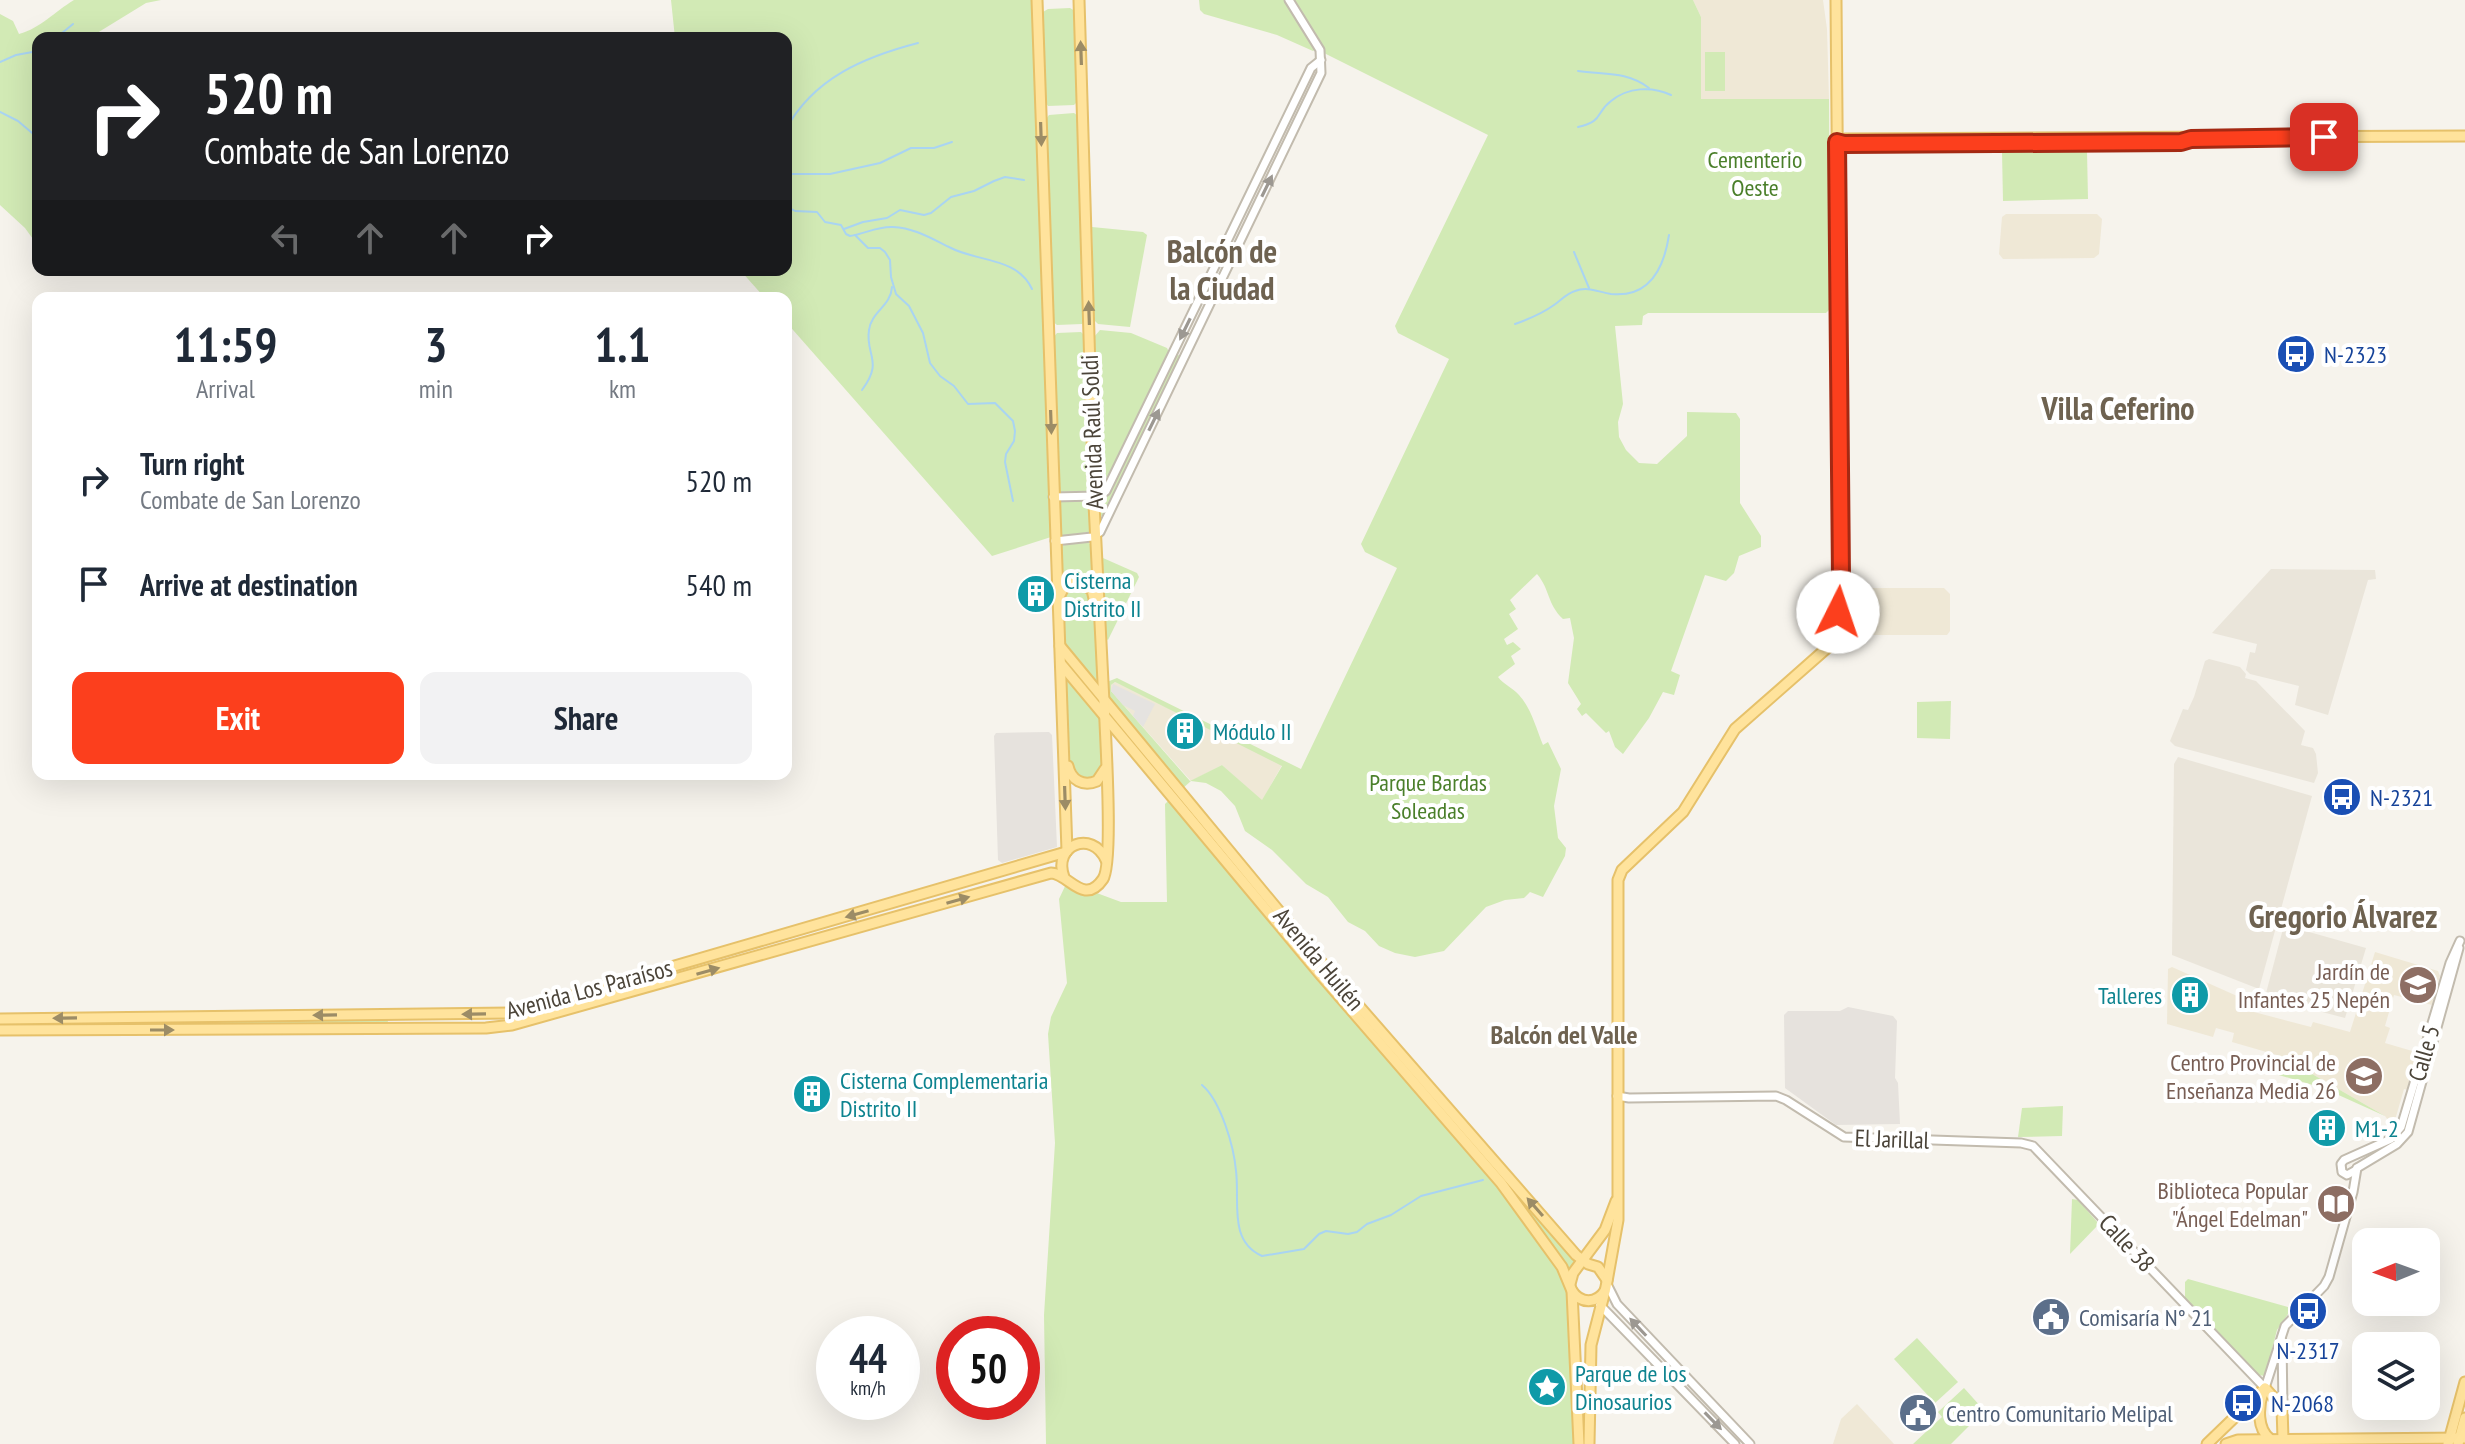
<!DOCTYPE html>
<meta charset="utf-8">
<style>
:root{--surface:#fff;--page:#f2f2f3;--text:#1f2937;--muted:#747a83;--accent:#fc3f1d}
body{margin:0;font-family:"PT Sans Narrow",sans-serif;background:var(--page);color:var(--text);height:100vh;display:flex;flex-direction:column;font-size:30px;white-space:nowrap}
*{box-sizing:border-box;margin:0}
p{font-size:26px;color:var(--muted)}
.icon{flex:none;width:44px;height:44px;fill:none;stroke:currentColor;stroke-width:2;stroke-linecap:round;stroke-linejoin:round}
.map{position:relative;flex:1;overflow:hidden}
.details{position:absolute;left:32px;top:292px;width:760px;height:488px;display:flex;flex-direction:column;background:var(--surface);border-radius:16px;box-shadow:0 8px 32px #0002}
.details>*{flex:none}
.banner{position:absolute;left:32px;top:32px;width:760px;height:244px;border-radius:16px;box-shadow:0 8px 32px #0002;background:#202124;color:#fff;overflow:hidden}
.needle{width:52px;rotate:269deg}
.buttons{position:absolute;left:2352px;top:1228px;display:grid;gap:16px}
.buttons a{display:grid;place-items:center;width:88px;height:88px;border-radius:16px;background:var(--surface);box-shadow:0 8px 32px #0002;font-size:40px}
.speed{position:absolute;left:816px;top:1316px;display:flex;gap:16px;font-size:40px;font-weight:700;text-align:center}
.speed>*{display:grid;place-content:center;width:104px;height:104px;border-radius:50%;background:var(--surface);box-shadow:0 8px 32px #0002;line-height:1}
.speed small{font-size:20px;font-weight:400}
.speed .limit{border:12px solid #d22;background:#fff;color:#111}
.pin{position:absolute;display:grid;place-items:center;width:68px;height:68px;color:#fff;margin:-34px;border-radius:16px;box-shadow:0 4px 12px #0006}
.me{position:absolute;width:88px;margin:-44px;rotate:4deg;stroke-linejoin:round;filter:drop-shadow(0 0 6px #0008)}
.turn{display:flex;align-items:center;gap:28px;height:168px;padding:0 40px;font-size:36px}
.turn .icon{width:104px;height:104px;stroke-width:2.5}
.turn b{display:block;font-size:56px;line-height:68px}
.lanes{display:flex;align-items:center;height:76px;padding:0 40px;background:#0003;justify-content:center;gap:40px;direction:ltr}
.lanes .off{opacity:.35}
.eta{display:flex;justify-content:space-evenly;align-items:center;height:136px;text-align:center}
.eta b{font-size:48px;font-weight:600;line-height:56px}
.button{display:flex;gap:16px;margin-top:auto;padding:16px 40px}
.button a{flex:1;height:92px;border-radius:16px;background:var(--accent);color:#fff;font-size:32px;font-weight:600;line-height:92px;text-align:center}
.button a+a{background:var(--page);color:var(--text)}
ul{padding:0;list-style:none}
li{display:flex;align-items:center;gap:24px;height:104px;padding:0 40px}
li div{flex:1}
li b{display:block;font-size:30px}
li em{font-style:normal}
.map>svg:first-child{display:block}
.residential{fill:#eae5da}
.industrial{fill:#e6e2dd}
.education{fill:#efe8d6}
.green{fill:#d2eab5;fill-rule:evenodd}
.parking{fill:#e5e3e0}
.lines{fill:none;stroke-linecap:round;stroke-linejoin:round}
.stream{stroke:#a9d4f2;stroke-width:2}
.minor-casing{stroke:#c2bbae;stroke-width:11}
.major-casing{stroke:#e6c16a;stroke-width:13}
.minor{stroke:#fff;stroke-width:7}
.major{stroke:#ffe39c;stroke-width:9}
.oneway{fill:#9c8c66}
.oneway2{fill:#9c9892}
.route-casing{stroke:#a42913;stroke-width:20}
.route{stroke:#fc3f1d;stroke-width:14}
.labels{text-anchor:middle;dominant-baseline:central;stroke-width:8;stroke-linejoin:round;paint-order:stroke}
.park-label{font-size:24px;fill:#4a7f2a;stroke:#fff}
.transit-label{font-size:24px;fill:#164399;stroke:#fff;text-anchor:start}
.street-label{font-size:24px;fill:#4b4439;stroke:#fff}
.culture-label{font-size:24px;fill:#0d838f;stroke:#fff;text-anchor:start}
.education-label{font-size:24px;fill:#785e54;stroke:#fff;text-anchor:end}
.service-label{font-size:24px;fill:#4e5e75;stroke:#fff;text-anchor:start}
.neighbourhood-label{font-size:26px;font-weight:bold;fill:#6e6250;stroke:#fff}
.district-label{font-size:32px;font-weight:bold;fill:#6e6250;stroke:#fff}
</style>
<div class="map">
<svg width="2465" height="1444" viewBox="0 0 2465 1444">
<rect width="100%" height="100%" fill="#f6f3ec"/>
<g class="residential">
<polygon points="2271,569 2375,570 2376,579 2368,580 2328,715 2295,705 2299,686 2250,674 2246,670 2250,652 2255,653 2257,644 2212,633"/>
<polygon points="2209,659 2240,667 2246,674 2245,678 2256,681 2305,731 2301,745 2313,748 2316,754 2318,773 2314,783 2175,746 2170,741 2183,709 2188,710 2194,697 2205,661"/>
<polygon points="2178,757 2312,796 2259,989 2172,955 2174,764"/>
<polygon points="2284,925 2366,948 2345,1018 2265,997"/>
</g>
<g class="industrial">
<polygon points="1049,732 1052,735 1057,847 1002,863 998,860 994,736 996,733"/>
<polygon points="1848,1007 1893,1016 1897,1021 1895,1078 1898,1083 1900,1124 1836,1125 1785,1088 1784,1015 1788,1011 1840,1011"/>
</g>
<g class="education">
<polygon points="1693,0 1823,0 1827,29 1829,99 1701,99 1701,17"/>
<polygon points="2006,214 2097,214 2102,219 2099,254 2094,258 2003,259 1999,254 2002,217"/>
<polygon points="1854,588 1944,588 1950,594 1950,631 1947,635 1851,635 1846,631 1850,591"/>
<polygon points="1115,682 1282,765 1262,801 1222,765 1191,781 1111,691 1111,685"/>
<polygon points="2375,952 2438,971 2440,976 2432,1005 2394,995 2385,1026 2390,1028 2385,1043 2419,1053 2409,1090 2404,1089 2393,1127 2385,1116 2300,1067 2301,1062 2232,1042 2234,1033 2216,1028 2213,1037 2167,1024 2168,969 2172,967 2255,1004 2254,1012 2311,1027 2313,1022 2350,1032"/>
<polygon points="1857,1404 1894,1444 1833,1444 1841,1419"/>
</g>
<g class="green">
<path d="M74,0H161L146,3L89,38H38V246L25,228L0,205V14L13,21L19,34C41,28 54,12 74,0Z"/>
<polygon points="671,0 1033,0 1051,537 992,556 786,322 786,298 765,298 740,270 786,270 786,38 675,38"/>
<polygon points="1199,0 1284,0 1316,48 1313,51 1277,35 1204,14 1200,10"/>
<path d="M1293,0H1693L1701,17V99H1829L1830,309L1826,313H1648L1643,316L1642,325L1615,326L1623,404L1618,422L1619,437L1626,450L1639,463L1657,464L1687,436V412L1736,413L1740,419V503L1761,536V547L1739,556L1734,573L1726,581L1705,575L1671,671L1680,675L1674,695L1663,692L1649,718L1623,754L1615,747L1609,731L1606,733L1586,713L1582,716L1577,709L1581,704L1568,683L1574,638L1570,618L1563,619C1547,604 1550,589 1537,574L1510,600L1516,609L1509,614L1518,629L1504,639L1507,645L1513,642L1521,649L1511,656L1515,664L1498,677C1504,685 1512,687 1519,695C1531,708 1536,728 1543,745L1548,742L1561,769L1554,806L1558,838L1566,848L1565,856L1543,897L1530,892L1524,898L1505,900L1486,907L1444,951L1415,957L1395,953L1379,946L1365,931L1348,922L1328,897L1306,884L1272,850L1245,831L1235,806L1221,791L1206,783L1191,781L1182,789L1107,697V682L1117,678L1301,769L1397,568L1365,552L1361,544L1449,359L1398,333L1395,326L1488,135L1324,53ZM1115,682L1282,766L1262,800L1222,765L1190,781L1111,691V685Z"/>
<polygon points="1070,8 1075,11 1077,102 1074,105 1048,106 1045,101 1043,12 1048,9"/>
<rect x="1705" y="52" width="20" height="39"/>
<polygon points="1074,113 1078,116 1085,320 1082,324 1057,325 1052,321 1046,119 1049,115"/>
<polygon points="2087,151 2088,199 2003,201 2002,152"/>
<polygon points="1092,227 1143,232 1147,235 1130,327 1098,324 1094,320"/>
<polygon points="1100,330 1131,333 1167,348 1169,352 1107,484 1103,486 1099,482 1094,337"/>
<polygon points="1081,332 1085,336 1090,491 1058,492 1053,338 1057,333"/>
<polygon points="1179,355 1181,357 1105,515 1101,516 1099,513 1175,356"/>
<polygon points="1087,500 1090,501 1090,532 1060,536 1058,502"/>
<polygon points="1087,541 1092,546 1093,590 1088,585 1061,587 1060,546"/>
<polygon points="1103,558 1137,573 1139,577 1108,640 1104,637"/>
<polygon points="1080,584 1093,595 1097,626 1099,676 1097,680 1092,679 1064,646 1061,598 1068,586"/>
<polygon points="1069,680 1098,711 1101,719 1102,771 1099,777 1080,781 1069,765 1066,744 1065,682"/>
<polygon points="1951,701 1950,739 1917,738 1917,702"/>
<polygon points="1110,713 1575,1260 1576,1263 1570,1270 1508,1187 1320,971 1109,714"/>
<polygon points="1170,799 1507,1195 1560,1268 1568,1286 1576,1444 1046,1444 1044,1315 1055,1143 1048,1034 1051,1017 1067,983 1059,899 1067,882 1121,902 1167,902 1165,804"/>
<polygon points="387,1019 389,1025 46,1026 45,1024 48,1021"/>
<polygon points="2277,1055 2301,1062 2300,1067 2385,1116 2323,1088 2272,1073"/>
<polygon points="2063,1106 2062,1136 2018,1137 2022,1108"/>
<polygon points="2072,1199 2078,1200 2099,1224 2070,1254"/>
<polygon points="2188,1279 2288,1307 2288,1314 2277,1330 2265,1376 2258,1375 2185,1298 2185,1282"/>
<polygon points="1917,1338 1958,1382 1935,1403 1894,1359"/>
<polygon points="1964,1388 1982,1408 1982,1413 1951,1444 1913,1444 1942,1417 1938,1412"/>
</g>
<polygon class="parking" points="1113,684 1155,704 1143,727 1133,716 1135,711 1123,705 1111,691"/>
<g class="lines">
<g class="stream">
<polyline points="56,38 73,24"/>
<polyline points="0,62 16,55 38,51"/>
<path d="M1578,71C1605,75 1626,71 1649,88"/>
<polyline points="0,112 18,121 38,138"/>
<path d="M1578,127C1604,121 1595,113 1611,101C1628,87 1652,86 1671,95"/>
<path d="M786,129C814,78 864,57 918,43"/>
<polyline points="786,174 830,174 880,163 911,148 934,148 952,142"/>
<path d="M786,206L795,211L817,212L825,222L841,225L846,234L850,236C865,234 877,226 893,227C915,228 932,239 951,248C978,262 1017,257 1032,289"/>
<polyline points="844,229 863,222 887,218 900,210 924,215 931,213 951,197 974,191 994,181 1005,177 1024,180"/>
<polyline points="855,235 868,248 880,248 885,252 890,260 891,277 896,294 909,306 923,333 930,363 940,376 954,386 968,404 995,403 1013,421 1015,431 1014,441 1006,454 1005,462 1013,501"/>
<polyline points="1574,252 1589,288"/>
<path d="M1515,324C1529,319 1543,313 1554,305C1561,300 1566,294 1575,291C1588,286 1598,292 1611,294C1650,298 1664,268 1669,235"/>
<path d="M862,390C884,361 865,355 869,330C871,312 891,306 892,287"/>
<path d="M1202,1085C1221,1101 1234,1147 1236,1171C1240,1201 1228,1241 1262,1256L1304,1249L1319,1234L1326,1231L1348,1234L1357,1232L1367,1224L1391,1215L1421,1196L1483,1180"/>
</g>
<g class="minor-casing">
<g id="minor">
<polyline points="1053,497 1098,496 1106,491 1311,68 1321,60"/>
<polyline points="1055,541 1092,537 1100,532 1321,73 1320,50 1289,0"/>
<polyline points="1617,1096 1629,1098 1776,1096 1786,1100 1844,1137 2021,1143 2033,1146 2265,1388 2285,1326 2324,1286 2329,1277 2353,1192 2357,1168"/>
<polyline points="2357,1168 2397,1144 2408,1132 2459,948"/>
<polyline points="2356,1170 2347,1175 2342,1172 2341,1164 2344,1160 2391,1139 2401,1127 2450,963 2460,941"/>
<polyline points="1608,1286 1617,1304 1750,1444"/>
<polyline points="1600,1305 1735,1444"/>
<polyline points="2282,1341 2283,1409"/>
</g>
</g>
<g class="major-casing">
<g id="major">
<polyline points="1037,0 1067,851"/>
<polyline points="1837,142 1845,139 2465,136"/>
<polyline points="1059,597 1065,585 1080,582 1092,590 1095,603"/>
<polyline points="1060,646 1331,974 1576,1255 1588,1264 1598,1267 1607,1280"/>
<polyline points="1061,664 1320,974 1501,1183 1562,1267 1572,1291 1579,1444"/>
<path d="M1068,766C1071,780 1083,787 1097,781L1105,769"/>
<path d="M1064,877C1052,845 1092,829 1106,860"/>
<polyline points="0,1019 513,1013 1066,852"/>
<path d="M0,1030L486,1028L512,1025L1051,873C1068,873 1084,907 1103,879C1113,864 1106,747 1105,722C1102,649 1097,577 1094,504C1088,336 1085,168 1079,0"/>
<polyline points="1570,1284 1573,1273 1605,1230 1616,1201"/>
<path d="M1572,1291C1581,1304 1596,1304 1605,1291"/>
<polyline points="2265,1388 2282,1407 2283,1439"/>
<path d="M2263,1392C2258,1407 2257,1429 2270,1439"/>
<polyline points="1589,1444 1591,1345 1606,1287 1618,1220 1618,880 1622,870 1683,812 1735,729 1827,648 1836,623 1841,578 1836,0"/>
<polyline points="2207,1444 2265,1388"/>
<polyline points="2226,1444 2238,1440 2465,1438"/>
<polyline points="2448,1444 2465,1382"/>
<polyline points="2458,1444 2465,1418"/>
</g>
</g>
<use href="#minor" class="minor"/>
<use href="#major" class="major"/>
</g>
<defs><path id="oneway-solid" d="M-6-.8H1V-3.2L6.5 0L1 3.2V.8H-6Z" transform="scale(2)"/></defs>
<g class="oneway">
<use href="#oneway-solid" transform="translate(1081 53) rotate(-92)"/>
<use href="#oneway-solid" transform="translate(1041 134) rotate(88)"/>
<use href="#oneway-solid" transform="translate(1089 313) rotate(-92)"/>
<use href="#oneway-solid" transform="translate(1051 422) rotate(88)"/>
<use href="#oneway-solid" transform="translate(1065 798) rotate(88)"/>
<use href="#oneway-solid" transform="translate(958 900) rotate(-16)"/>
<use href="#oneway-solid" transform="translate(857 914) rotate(164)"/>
<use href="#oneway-solid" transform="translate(708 971) rotate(-16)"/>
<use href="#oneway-solid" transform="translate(474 1014) rotate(179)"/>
<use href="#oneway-solid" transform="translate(325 1015) rotate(179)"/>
<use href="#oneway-solid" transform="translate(65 1018) rotate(179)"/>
<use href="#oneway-solid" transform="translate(162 1030)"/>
<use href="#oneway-solid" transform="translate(1535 1207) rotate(-131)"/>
</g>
<g class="oneway2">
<use href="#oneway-solid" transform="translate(1267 186) rotate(-64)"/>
<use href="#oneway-solid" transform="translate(1185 329) rotate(116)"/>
<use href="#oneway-solid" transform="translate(1154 420) rotate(-64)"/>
<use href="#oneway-solid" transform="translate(1638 1327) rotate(-133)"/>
<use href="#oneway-solid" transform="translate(1713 1421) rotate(46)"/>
</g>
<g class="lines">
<g class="route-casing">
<polyline id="route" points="1838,612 1841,578 1837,142 1844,144 2181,142 2191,139 2324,137"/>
</g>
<use href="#route" class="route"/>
</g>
<defs>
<g id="bus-disc" transform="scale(2)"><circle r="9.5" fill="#1a4fb4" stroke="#fff"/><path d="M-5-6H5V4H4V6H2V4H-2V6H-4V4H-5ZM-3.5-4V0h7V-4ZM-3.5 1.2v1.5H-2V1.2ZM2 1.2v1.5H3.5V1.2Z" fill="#fff"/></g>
<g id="building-disc" transform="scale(2)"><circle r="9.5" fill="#0f9aa8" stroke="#fff"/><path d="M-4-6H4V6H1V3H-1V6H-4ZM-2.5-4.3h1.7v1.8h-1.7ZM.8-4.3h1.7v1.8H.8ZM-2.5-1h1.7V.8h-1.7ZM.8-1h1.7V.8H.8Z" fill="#fff"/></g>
<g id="school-disc" transform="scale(2)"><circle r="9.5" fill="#8d6e63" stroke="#fff"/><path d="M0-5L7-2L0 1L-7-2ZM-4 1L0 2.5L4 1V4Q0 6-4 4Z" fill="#fff"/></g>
<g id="library-disc" transform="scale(2)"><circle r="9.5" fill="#8d6e63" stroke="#fff"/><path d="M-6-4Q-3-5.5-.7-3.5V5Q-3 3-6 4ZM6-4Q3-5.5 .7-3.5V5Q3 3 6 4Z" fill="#fff"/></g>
<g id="civic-disc" transform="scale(2)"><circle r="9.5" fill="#5c6f8a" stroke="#fff"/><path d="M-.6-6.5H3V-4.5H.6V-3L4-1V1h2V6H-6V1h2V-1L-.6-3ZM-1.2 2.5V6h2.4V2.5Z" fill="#fff"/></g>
<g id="sight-disc" transform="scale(2)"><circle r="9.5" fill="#0f9aa8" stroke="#fff"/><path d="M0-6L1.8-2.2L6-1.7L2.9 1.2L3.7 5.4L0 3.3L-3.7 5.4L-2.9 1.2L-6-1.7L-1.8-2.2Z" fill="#fff"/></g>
</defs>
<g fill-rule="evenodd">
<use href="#bus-disc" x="2296" y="354"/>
<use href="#building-disc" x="1036" y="594"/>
<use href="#building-disc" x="1185" y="731"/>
<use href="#bus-disc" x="2342" y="797"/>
<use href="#school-disc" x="2418" y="985"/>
<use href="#building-disc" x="2190" y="995"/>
<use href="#school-disc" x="2364" y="1076"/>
<use href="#building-disc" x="812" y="1094"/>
<use href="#building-disc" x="2327" y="1128"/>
<use href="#library-disc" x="2336" y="1204"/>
<use href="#bus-disc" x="2308" y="1311"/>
<use href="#civic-disc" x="2051" y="1317"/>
<use href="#sight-disc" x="1547" y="1387"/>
<use href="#bus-disc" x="2243" y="1403"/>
<use href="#civic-disc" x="1918" y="1413"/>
</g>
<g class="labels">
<g class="park-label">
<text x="1755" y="159">Cementerio<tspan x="1755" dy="28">Oeste</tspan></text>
<text x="1428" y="782">Parque Bardas<tspan x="1428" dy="28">Soleadas</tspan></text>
</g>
<g class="transit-label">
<text x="2324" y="354">N-2323</text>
<text x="2370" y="797">N-2321</text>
<text x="2308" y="1350" text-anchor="middle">N-2317</text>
<text x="2271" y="1403">N-2068</text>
</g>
<g class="street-label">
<text transform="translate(1092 432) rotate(-92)">Avenida Raúl Soldi</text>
<text transform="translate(1319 959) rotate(50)">Avenida Huilén</text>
<text transform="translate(589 989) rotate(-15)">Avenida Los Paraísos</text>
<text transform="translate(2424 1053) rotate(-74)">Calle 5</text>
<text transform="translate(1892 1139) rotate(2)">El Jarillal</text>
<text transform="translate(2127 1243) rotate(47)">Calle 38</text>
</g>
<g class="culture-label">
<text x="1064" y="580">Cisterna<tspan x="1064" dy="28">Distrito II</tspan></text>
<text x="1213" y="731">Módulo II</text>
<text x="2162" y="995" text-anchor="end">Talleres</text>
<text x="840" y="1080">Cisterna Complementaria<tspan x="840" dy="28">Distrito II</tspan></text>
<text x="2355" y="1128">M1-2</text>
<text x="1575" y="1373">Parque de los<tspan x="1575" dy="28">Dinosaurios</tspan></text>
</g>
<g class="education-label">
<text x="2390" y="971">Jardín de<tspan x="2390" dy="28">Infantes 25 Nepén</tspan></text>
<text x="2336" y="1062">Centro Provincial de<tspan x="2336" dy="28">Enseñanza Media 26</tspan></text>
<text x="2308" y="1190">Biblioteca Popular<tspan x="2308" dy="28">"Ángel Edelman"</tspan></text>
</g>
<g class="service-label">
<text x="2079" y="1317">Comisaría N° 21</text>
<text x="1946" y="1413">Centro Comunitario Melipal</text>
</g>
<g class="neighbourhood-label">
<text x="1564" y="1034">Balcón del Valle</text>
</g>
<g class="district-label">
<text x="1222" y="251">Balcón de<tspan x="1222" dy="37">la Ciudad</tspan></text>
<text x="2118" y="408">Villa Ceferino</text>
<text x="2343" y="916">Gregorio Álvarez</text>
</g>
</g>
</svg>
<div class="buttons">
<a><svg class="needle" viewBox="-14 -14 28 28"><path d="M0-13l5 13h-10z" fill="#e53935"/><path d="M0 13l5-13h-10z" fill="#747a83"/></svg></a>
<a><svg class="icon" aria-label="layers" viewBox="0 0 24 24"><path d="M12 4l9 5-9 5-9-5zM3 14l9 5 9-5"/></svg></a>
</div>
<div class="speed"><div>44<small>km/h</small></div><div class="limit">50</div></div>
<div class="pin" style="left:2324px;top:137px;background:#d93025"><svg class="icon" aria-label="arrive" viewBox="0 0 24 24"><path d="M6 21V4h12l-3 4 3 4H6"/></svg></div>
<svg class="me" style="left:1838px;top:612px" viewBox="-20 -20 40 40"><circle r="19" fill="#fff"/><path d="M0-13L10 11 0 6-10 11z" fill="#fc3f1d"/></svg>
<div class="banner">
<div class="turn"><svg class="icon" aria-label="right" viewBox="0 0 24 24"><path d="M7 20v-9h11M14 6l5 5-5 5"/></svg><div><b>520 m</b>Combate de San Lorenzo</div></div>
<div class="lanes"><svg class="icon off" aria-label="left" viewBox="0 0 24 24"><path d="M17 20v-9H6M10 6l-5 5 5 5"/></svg><svg class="icon off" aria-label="ahead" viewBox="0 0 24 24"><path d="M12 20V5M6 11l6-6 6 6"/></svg><svg class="icon off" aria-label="ahead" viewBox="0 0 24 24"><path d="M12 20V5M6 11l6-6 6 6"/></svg><svg class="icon" aria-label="right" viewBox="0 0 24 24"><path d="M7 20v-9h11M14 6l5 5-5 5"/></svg></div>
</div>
<section class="details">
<div class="eta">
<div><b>11:59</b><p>Arrival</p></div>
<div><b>3</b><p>min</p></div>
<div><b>1.1</b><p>km</p></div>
</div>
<ul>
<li><svg class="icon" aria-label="right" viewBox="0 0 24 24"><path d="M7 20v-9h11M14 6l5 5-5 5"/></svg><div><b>Turn right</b><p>Combate de San Lorenzo</p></div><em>520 m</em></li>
<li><svg class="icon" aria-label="arrive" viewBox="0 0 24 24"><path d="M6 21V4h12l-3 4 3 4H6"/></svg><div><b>Arrive at destination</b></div><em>540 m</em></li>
</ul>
<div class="button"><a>Exit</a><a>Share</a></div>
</section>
</div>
